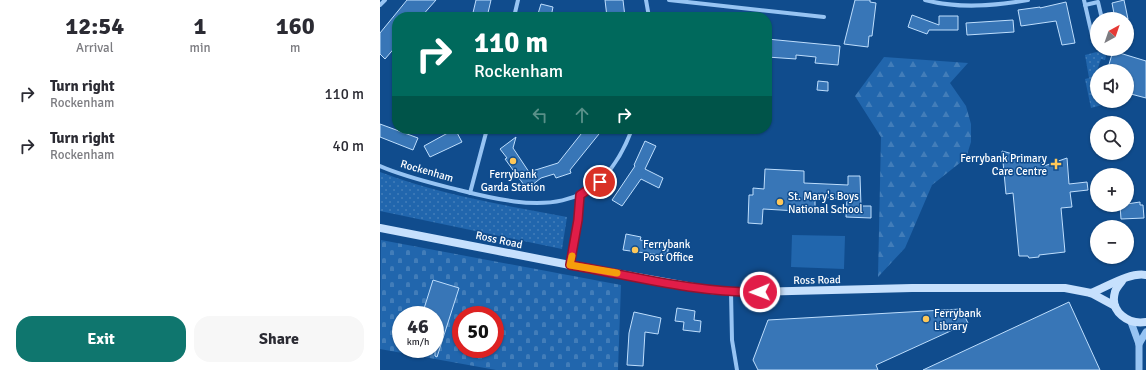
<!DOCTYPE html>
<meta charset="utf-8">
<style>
:root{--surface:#fff;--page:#f7f7f7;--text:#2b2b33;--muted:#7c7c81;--accent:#0f766e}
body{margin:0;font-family:Signika,sans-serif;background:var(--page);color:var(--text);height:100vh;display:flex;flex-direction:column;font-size:15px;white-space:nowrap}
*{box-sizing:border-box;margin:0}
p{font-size:13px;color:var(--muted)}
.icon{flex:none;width:22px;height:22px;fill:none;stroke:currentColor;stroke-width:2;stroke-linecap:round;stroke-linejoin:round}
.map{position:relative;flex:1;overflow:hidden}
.side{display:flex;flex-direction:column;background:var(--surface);width:380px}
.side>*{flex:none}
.top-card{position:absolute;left:12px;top:12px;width:380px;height:122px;border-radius:16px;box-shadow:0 1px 3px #0004;background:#00695c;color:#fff;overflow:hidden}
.needle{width:26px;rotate:40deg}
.buttons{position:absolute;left:710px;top:12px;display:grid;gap:8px}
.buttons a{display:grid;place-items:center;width:44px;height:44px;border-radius:50%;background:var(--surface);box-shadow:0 1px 3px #0004;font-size:20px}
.speed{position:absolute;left:12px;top:306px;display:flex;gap:8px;font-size:20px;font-weight:700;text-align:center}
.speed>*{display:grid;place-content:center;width:52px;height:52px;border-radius:50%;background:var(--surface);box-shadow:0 1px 3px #0004;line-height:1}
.speed small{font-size:10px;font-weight:400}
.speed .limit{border:6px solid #d22;background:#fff;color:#111}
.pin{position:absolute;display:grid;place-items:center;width:34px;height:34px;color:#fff;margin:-17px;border:2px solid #fff;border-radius:50%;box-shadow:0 1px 4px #0007}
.me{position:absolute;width:44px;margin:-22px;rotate:269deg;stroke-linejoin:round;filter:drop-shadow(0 0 3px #0008)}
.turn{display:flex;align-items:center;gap:14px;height:84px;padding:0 16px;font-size:18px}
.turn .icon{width:52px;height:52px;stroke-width:2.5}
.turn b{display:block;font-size:28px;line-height:34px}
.lanes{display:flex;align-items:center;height:38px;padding:0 16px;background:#0003;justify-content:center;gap:20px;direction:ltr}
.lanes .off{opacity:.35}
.eta{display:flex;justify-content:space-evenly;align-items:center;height:68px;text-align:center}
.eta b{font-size:24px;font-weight:700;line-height:28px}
.button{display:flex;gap:8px;margin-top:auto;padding:8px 16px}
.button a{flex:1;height:46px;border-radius:16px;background:var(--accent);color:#fff;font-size:16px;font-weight:700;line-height:46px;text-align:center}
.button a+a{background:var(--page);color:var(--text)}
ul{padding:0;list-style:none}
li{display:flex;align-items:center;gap:12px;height:52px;padding:0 16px}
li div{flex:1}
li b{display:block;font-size:15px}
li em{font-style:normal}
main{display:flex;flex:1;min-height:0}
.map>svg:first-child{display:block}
.grass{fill:url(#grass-dots)}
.forest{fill:url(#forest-firs)}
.cemetery{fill:url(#cemetery-stones);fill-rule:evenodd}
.pitch{fill:#2166ad}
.building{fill:#3876b7;stroke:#bedefd}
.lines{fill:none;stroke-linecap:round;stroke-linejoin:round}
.minor{stroke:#97c4f3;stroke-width:4}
.tertiary{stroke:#97c4f3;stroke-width:7}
.secondary{stroke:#c6e0fd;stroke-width:8}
.route-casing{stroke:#92132f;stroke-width:10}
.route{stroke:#e11d48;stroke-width:7}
.slow{stroke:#f59e0b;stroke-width:7}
.poi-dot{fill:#ffc859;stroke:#104c8d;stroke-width:1.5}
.labels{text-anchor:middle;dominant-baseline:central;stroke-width:3;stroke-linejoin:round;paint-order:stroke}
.poi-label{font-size:11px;fill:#fff;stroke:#104c8d;text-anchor:start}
.street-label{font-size:11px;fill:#fff;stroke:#104c8d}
</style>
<main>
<section class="side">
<div class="eta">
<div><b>12:54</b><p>Arrival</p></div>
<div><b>1</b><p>min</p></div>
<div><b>160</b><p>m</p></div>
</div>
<ul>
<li><svg class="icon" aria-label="right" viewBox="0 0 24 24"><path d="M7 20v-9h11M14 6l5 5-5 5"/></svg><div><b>Turn right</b><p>Rockenham</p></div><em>110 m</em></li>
<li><svg class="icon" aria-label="right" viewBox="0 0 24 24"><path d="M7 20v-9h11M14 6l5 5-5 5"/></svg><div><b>Turn right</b><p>Rockenham</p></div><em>40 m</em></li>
</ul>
<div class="button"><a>Exit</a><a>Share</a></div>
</section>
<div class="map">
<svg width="766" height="370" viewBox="0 0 766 370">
<defs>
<pattern id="grass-dots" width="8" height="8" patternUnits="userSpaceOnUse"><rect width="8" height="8" fill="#2166ad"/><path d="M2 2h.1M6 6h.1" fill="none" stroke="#427db9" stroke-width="1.8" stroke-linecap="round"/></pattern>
<pattern id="forest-firs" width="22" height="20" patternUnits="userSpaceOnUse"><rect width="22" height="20" fill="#2166ad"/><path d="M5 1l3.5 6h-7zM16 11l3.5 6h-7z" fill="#427db9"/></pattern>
<pattern id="cemetery-stones" width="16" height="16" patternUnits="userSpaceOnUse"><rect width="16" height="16" fill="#2166ad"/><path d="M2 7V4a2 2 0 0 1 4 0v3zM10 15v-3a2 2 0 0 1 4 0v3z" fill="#427db9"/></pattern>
</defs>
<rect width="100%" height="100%" fill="#104c8d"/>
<g class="grass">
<polygon points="728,49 725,60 721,59 717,71 717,101 723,101 722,105 711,108 705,79 709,78 705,55"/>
<path d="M0,172C61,195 124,205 187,217L182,249L0,211Z"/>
</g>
<polygon class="forest" points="504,57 588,63 570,83 586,106 591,124 591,142 586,158 552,185 525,248 498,277 501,137 475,96"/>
<path class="cemetery" d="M1,240L241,285L238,370H116L0,349ZM21,315H55V349H21ZM81,315H115V349H81Z"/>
<polygon class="pitch" points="412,235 465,236 464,269 411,267"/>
<g class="building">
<polygon points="27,0 56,0 41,17 17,17 17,45 5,59 0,54 0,33"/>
<polygon points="96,0 111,0 107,17 92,17"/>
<polygon points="225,0 243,0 245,17 227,17"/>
<polygon points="475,0 490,0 490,2 496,3 492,36 489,36 488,47 464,44"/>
<polygon points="744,0 748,19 735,19 732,3"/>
<polygon points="686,2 695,43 682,45 676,21 641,26 638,10 660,7 660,8"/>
<polygon points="161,4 173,7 171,17 157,17"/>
<polygon points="532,15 559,25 559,16 578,16 578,30 549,30 547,34 528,27"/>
<polygon points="633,20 634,32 587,35 586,23"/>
<polygon points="387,39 460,46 458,65 435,63 436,57 416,55 416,59 387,57"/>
<polygon points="733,51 766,61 766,98 747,93 747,71 727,71"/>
<polygon points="438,81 448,82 448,91 437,90"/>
<polygon points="0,124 38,138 33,150 0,137"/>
<polygon points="75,129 82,142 50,157 44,146"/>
<polygon points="205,129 223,129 190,170 191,173 176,178 174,174 161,178 147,189 125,159 127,158 120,149 136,137 133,148 149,172 178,163"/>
<polygon points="265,141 276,146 265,169 283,178 279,188 261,179 242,206 232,200 255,166 254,165"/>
<polygon points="622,151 661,162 664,166 687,158 689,184 707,182 708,190 690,192 692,207 681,208 685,252 659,255 659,257 649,258 648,256 639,256 633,193 626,194"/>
<polygon points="385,169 424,171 424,183 468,185 468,176 480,176 481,206 491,206 491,218 466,217 467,199 435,197 435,212 383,209 382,224 368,223 369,195 373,195 373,188 384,189"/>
<polygon points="760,202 760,205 763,205 764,218 741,219 740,205"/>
<polygon points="246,234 261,237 260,240 289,245 287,256 243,250"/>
<polygon points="53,280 79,288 57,357 55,356 55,315 42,315"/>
<polygon points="689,302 720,370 543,370"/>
<polygon points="297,308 315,311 314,320 321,321 320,332 303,330 304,322 295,321"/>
<polygon points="581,309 588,323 496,365 498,370 378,370 373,360 388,320"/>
<polygon points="254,312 281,318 278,334 265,332 263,366 247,365 249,333"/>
</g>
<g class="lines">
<g class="minor">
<polyline points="266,0 269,17"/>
<polyline points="289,0 444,17"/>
<path d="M545,0C579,9 614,6 648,0"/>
<polyline points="704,0 712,35 717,34"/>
<polyline points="0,5 5,0"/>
<polyline points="705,5 718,2 722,19"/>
<polyline points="134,17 138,0"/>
<path d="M0,166C25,177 52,183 79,190C157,210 219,218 252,129"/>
<polyline points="90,193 107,129"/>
<polyline points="190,265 197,230 200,195"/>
<polyline points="351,292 352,340 357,370"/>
</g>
<g class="tertiary">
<polyline points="751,322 759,344 759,370"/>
<polyline points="759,344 766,332"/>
</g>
<g class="secondary">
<polyline points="0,228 190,265 330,290 369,292 532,288 685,288 711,293 735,306"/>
<path d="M742,281C740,284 736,288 735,292C729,312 749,325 766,322"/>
<path d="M711,293C727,287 749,272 766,275"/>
</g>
</g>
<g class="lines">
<g class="route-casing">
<path id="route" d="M220,182L200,195L198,220L190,265C253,276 316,293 380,292"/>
</g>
<use href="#route" class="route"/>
<polyline class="slow" points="192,256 190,265 237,273"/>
</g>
<g class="poi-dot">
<circle cx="133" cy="161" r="4"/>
<path d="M674 158h4v4h4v4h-4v4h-4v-4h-4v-4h4z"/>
<circle cx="400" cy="202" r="4"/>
<circle cx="255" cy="250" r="4"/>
<circle cx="546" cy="319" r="4"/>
</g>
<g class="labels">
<g class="poi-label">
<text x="667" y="158" text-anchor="end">Ferrybank Primary<tspan x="667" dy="13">Care Centre</tspan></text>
<text x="133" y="174" text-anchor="middle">Ferrybank<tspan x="133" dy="13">Garda Station</tspan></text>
<text x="408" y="196">St. Mary's Boys<tspan x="408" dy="13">National School</tspan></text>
<text x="263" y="244">Ferrybank<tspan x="263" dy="13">Post Office</tspan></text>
<text x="554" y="313">Ferrybank<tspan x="554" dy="13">Library</tspan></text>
</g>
<g class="street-label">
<text transform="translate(47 171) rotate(16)">Rockenham</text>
<text transform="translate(119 240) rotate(12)">Ross Road</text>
<text transform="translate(437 280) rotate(-1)">Ross Road</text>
</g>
</g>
</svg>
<div class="buttons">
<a><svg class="needle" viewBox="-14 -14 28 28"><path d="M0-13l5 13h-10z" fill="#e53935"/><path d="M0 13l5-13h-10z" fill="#7c7c81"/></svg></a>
<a><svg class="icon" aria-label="sound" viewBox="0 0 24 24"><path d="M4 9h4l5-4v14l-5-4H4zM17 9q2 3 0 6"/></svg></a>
<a><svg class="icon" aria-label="search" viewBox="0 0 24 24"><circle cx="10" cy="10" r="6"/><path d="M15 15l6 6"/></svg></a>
<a>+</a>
<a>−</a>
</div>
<div class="speed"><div>46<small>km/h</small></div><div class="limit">50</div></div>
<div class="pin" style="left:220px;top:182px;background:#d93025"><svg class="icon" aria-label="arrive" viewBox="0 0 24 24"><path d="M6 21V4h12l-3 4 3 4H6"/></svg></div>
<svg class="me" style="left:380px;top:292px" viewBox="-20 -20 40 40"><circle r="17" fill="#e11d48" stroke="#fff" stroke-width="3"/><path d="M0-11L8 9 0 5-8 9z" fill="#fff"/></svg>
<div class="top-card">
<div class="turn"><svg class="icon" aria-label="right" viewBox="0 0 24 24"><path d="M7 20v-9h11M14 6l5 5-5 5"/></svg><div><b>110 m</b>Rockenham</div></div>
<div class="lanes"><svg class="icon off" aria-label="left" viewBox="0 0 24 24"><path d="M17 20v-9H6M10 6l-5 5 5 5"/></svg><svg class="icon off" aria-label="ahead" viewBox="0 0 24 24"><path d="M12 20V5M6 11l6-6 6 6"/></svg><svg class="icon" aria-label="right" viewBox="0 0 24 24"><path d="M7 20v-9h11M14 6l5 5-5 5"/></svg></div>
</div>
</div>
</main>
